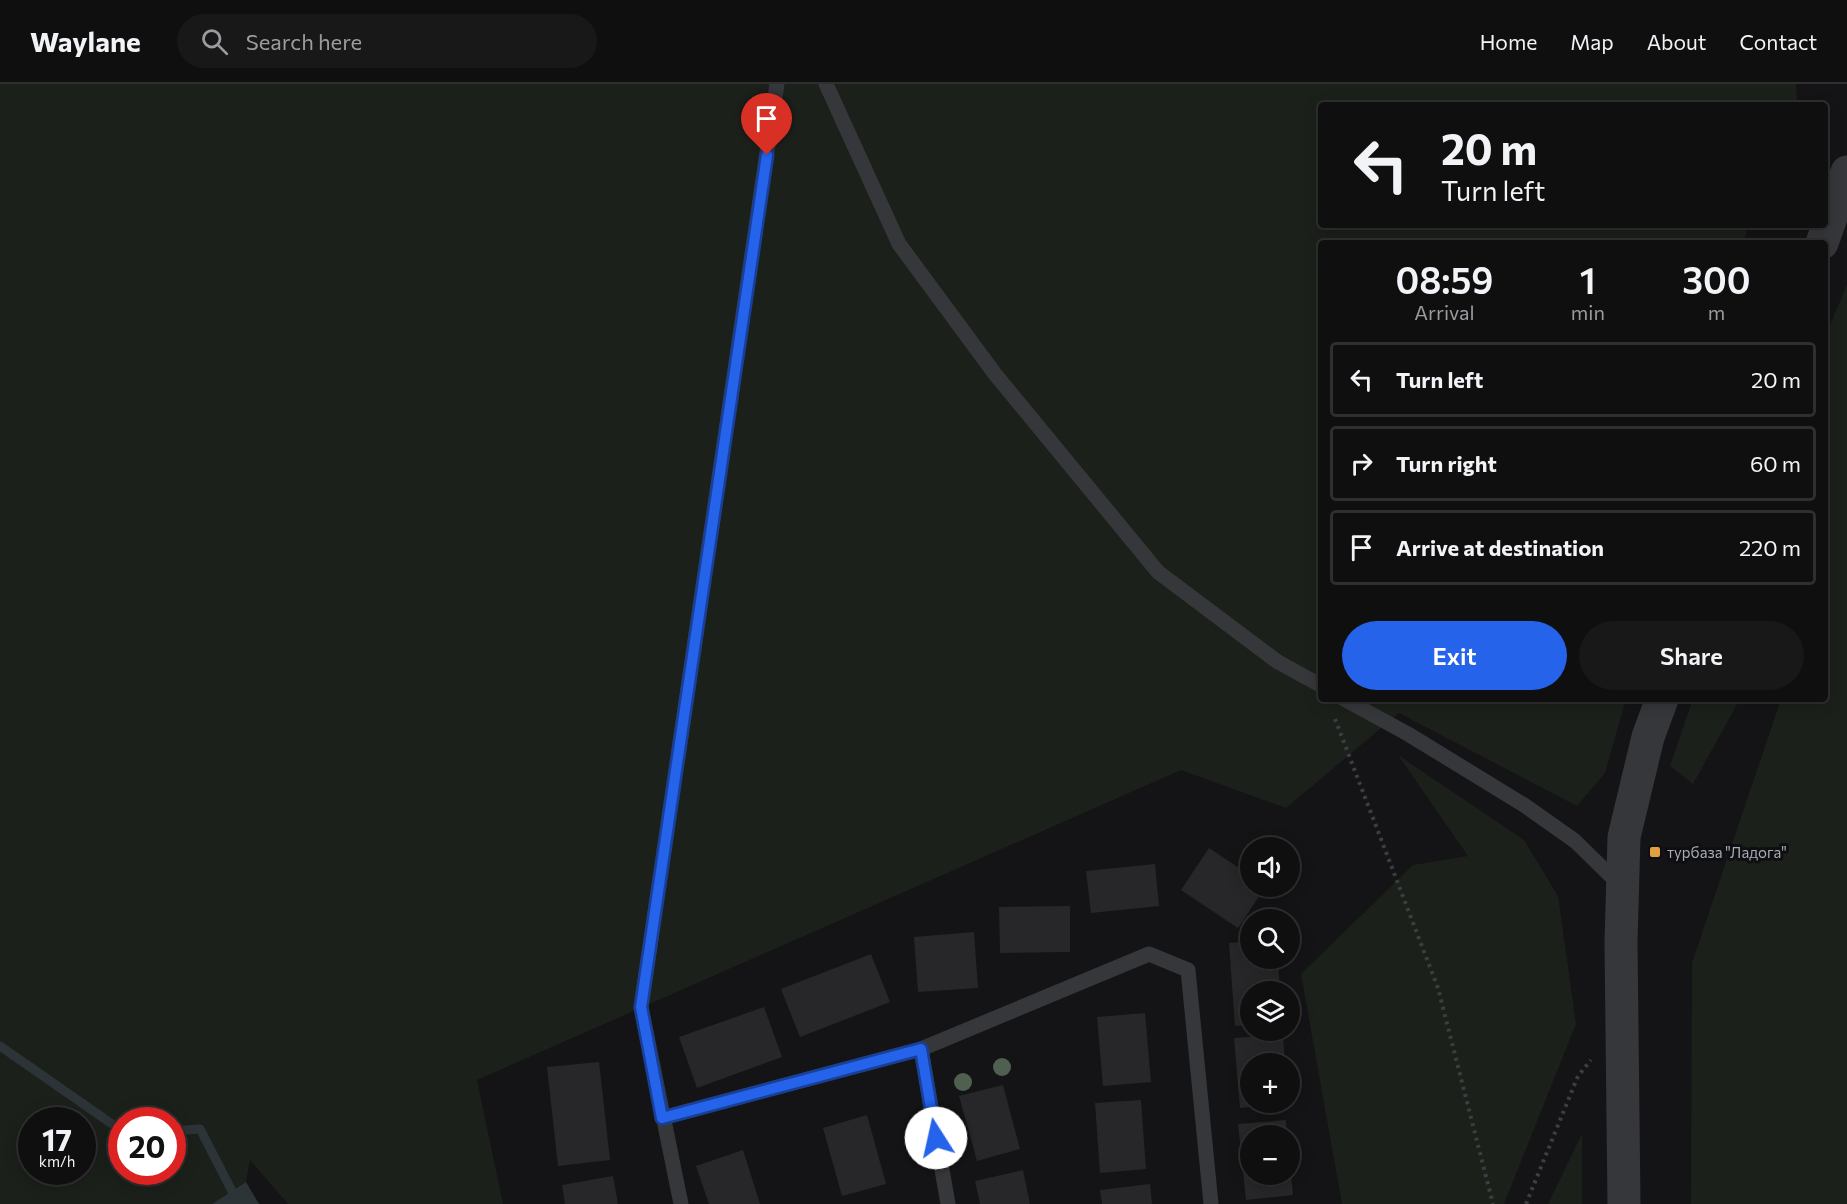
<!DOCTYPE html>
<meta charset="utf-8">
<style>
:root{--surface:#0f0f10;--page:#181819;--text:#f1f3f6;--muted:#9b9c9f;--line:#2f2f30;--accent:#2563eb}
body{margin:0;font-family:Commissioner,sans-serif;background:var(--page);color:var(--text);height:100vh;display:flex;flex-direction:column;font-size:22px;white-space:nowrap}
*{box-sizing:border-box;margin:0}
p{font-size:20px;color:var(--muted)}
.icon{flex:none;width:33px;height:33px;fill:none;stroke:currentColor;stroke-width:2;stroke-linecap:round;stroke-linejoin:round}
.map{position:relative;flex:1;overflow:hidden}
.sheet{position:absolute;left:1318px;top:156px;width:510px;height:462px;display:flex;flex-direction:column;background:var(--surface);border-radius:6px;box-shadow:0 3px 15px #0003,0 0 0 2px var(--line)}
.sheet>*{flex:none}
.top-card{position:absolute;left:1318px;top:18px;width:510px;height:126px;border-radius:6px;box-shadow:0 3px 15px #0003,0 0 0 2px var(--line);background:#0f0f10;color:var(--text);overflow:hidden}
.tools{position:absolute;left:1240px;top:753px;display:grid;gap:12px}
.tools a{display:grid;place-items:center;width:60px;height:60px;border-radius:50%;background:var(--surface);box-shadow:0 3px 15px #0003,0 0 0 2px var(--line);font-size:30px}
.speed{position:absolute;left:18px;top:1023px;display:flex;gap:12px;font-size:30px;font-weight:700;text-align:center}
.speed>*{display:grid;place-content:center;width:78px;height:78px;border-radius:50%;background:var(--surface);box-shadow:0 3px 15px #0003,0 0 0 2px var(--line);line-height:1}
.speed small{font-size:15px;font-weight:400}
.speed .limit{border:9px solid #d22;background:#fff;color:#111}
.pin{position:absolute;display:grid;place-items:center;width:51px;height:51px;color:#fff;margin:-62px -26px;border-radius:50% 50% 50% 0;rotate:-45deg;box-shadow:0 0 6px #0007}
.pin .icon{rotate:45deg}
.me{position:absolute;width:66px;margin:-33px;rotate:350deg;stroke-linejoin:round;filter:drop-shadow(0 0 4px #0008)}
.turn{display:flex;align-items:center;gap:21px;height:126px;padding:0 24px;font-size:27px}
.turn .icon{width:78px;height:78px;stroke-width:2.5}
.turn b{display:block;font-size:42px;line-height:51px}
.eta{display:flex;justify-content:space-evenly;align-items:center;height:102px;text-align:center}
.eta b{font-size:36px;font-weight:600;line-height:42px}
.primary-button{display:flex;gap:12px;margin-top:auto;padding:12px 24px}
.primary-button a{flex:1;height:69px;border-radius:36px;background:var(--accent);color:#fff;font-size:24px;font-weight:600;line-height:69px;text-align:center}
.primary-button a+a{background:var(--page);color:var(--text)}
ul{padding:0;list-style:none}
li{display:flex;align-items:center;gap:18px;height:75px;margin:0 12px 9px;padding:0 12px;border:3px solid var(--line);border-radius:6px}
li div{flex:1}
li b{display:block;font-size:22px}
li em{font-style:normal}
header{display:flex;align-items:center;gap:36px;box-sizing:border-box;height:84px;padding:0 30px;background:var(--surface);border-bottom:2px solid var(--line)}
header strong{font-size:28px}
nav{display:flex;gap:33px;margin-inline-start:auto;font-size:21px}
.search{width:420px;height:54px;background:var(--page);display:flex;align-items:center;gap:15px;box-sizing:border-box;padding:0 21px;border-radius:33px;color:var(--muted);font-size:22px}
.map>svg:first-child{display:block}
.green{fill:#1b201b;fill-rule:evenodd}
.water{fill:#2c3438}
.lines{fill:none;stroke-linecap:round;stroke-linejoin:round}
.stream{stroke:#2c3438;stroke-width:9}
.building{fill:#27272a}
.path{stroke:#3c3e41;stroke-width:4;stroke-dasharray:3 4.5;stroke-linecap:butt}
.service{stroke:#36373a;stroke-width:15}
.tertiary{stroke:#36373a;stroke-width:33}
.tree{fill:#4f6050}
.route-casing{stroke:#184099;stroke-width:15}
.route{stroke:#2563eb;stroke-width:10}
.poi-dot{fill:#e1a041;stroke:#0f0f11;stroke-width:2}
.labels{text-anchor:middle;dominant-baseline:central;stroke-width:6;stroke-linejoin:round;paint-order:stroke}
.poi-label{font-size:15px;fill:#a7acb5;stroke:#0f0f11;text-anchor:start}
</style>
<header>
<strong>Waylane</strong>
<div class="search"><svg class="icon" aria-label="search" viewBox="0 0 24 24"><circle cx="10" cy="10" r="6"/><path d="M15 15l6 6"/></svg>Search here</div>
<nav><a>Home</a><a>Map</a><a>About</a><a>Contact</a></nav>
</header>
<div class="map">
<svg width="1847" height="1120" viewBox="0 0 1847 1120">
<rect width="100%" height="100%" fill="#141416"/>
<g class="green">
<path d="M0,0H1796L1797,21H1322V141H1748L1744,159H1322V615H1626L1605,689L1577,722L1399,629L1286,724L1181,686L477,996L503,1120H288L250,1076L246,1098L212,1120H0ZM32,1036H82V1088H32ZM122,1036H172V1088H122Z"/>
<polygon points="1847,201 1847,1120 1691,1120 1692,879 1781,615 1826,615 1826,250"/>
<polygon points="1693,615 1740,615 1693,700 1670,682"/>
<polygon points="1398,671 1524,756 1558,812 1576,940 1504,1120 1342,1120 1301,890 1413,781 1468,772"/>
<polygon points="1582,1050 1582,1120 1548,1120"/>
</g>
<polygon class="water" points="246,1098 259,1120 212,1120"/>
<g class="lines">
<g class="stream">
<polyline points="0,962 122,1047"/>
<polyline points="172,1047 200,1045 232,1107"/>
</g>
</g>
<g class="building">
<polygon points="1209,764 1251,792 1251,802 1266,802 1238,844 1181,806"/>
<polygon points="1155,780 1159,822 1091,829 1086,787"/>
<polygon points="1070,822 1070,868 1000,869 999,823"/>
<polygon points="974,848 978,904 918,908 914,853"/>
<polygon points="1251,857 1251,874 1278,874 1280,908 1251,908 1251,941 1235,942 1229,859"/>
<polygon points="871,870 890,918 800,953 781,905"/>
<polygon points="764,923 782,973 697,1004 679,953"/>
<polygon points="1145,929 1151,998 1103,1002 1097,933"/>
<polygon points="1283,950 1285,980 1251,980 1251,1018 1282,1018 1282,1020 1240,1024 1234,954"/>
<polygon points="599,978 610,1076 558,1082 547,983"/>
<polygon points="1003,1001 1020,1065 977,1077 959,1012"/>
<polygon points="1141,1016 1146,1085 1100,1089 1095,1019"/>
<polygon points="867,1031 886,1100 842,1112 823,1044"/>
<polygon points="1286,1036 1287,1052 1251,1052 1251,1090 1291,1090 1293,1111 1246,1116 1238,1040"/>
<polygon points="743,1066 760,1120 709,1120 696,1082"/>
<polygon points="1023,1086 1030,1120 980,1120 975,1097"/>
<polygon points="613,1092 618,1120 565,1120 562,1101"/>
<polygon points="1150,1100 1152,1120 1102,1120 1100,1106"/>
</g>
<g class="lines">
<g class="path">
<polyline points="1335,635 1438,904 1493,1120"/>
<polyline points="1526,1120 1578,992 1591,976"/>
</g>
<g class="service">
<polyline points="826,0 899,160 995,290 1158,488 1278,578 1322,602"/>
<polyline points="1344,615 1408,650 1524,721 1575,757 1621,802"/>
<polyline points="921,965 948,1120"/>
<polyline points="662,1034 921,965 1149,870 1188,886 1211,1120"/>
<polyline points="681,1120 641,923 777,0"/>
</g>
<g class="tertiary">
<polyline points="1822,159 1847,88"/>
<polyline points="1624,1120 1621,858 1624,753 1648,653 1662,615"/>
</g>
</g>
<g class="tree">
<circle cx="1002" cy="983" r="9"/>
<circle cx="963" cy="998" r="9"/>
</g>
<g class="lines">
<g class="route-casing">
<polyline id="route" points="767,71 641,923 662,1034 921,965 936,1054"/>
</g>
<use href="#route" class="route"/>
</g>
<rect class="poi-dot" x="1649" y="762" width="12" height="12" rx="3"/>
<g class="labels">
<g class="poi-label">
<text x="1667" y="768">турбаза "Ладога"</text>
</g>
</g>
</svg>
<div class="tools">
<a><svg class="icon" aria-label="sound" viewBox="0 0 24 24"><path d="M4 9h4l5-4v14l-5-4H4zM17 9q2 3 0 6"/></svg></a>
<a><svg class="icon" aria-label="search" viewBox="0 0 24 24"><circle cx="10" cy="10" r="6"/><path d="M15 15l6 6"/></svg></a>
<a><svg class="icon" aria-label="layers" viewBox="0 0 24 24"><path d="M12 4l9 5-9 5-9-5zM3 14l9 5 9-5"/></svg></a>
<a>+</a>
<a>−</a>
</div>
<div class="speed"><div>17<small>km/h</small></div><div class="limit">20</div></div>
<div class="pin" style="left:767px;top:71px;background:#d93025"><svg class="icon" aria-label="arrive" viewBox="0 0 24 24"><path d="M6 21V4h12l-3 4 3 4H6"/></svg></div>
<svg class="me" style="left:936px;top:1054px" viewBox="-20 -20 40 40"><circle r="19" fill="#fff"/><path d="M0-13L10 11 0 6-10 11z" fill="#2563eb"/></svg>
<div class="top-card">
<div class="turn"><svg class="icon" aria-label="left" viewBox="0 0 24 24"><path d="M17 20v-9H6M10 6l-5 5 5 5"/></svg><div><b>20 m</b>Turn left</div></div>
</div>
<section class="sheet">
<div class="eta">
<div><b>08:59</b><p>Arrival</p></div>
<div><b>1</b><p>min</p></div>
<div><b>300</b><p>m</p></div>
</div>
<ul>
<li><svg class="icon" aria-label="left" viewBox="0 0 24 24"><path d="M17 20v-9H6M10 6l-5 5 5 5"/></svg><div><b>Turn left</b></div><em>20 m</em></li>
<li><svg class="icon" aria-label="right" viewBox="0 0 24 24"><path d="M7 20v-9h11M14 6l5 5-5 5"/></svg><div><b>Turn right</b></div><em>60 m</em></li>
<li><svg class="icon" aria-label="arrive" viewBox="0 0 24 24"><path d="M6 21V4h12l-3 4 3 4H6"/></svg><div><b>Arrive at destination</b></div><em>220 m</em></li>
</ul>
<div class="primary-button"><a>Exit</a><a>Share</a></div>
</section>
</div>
